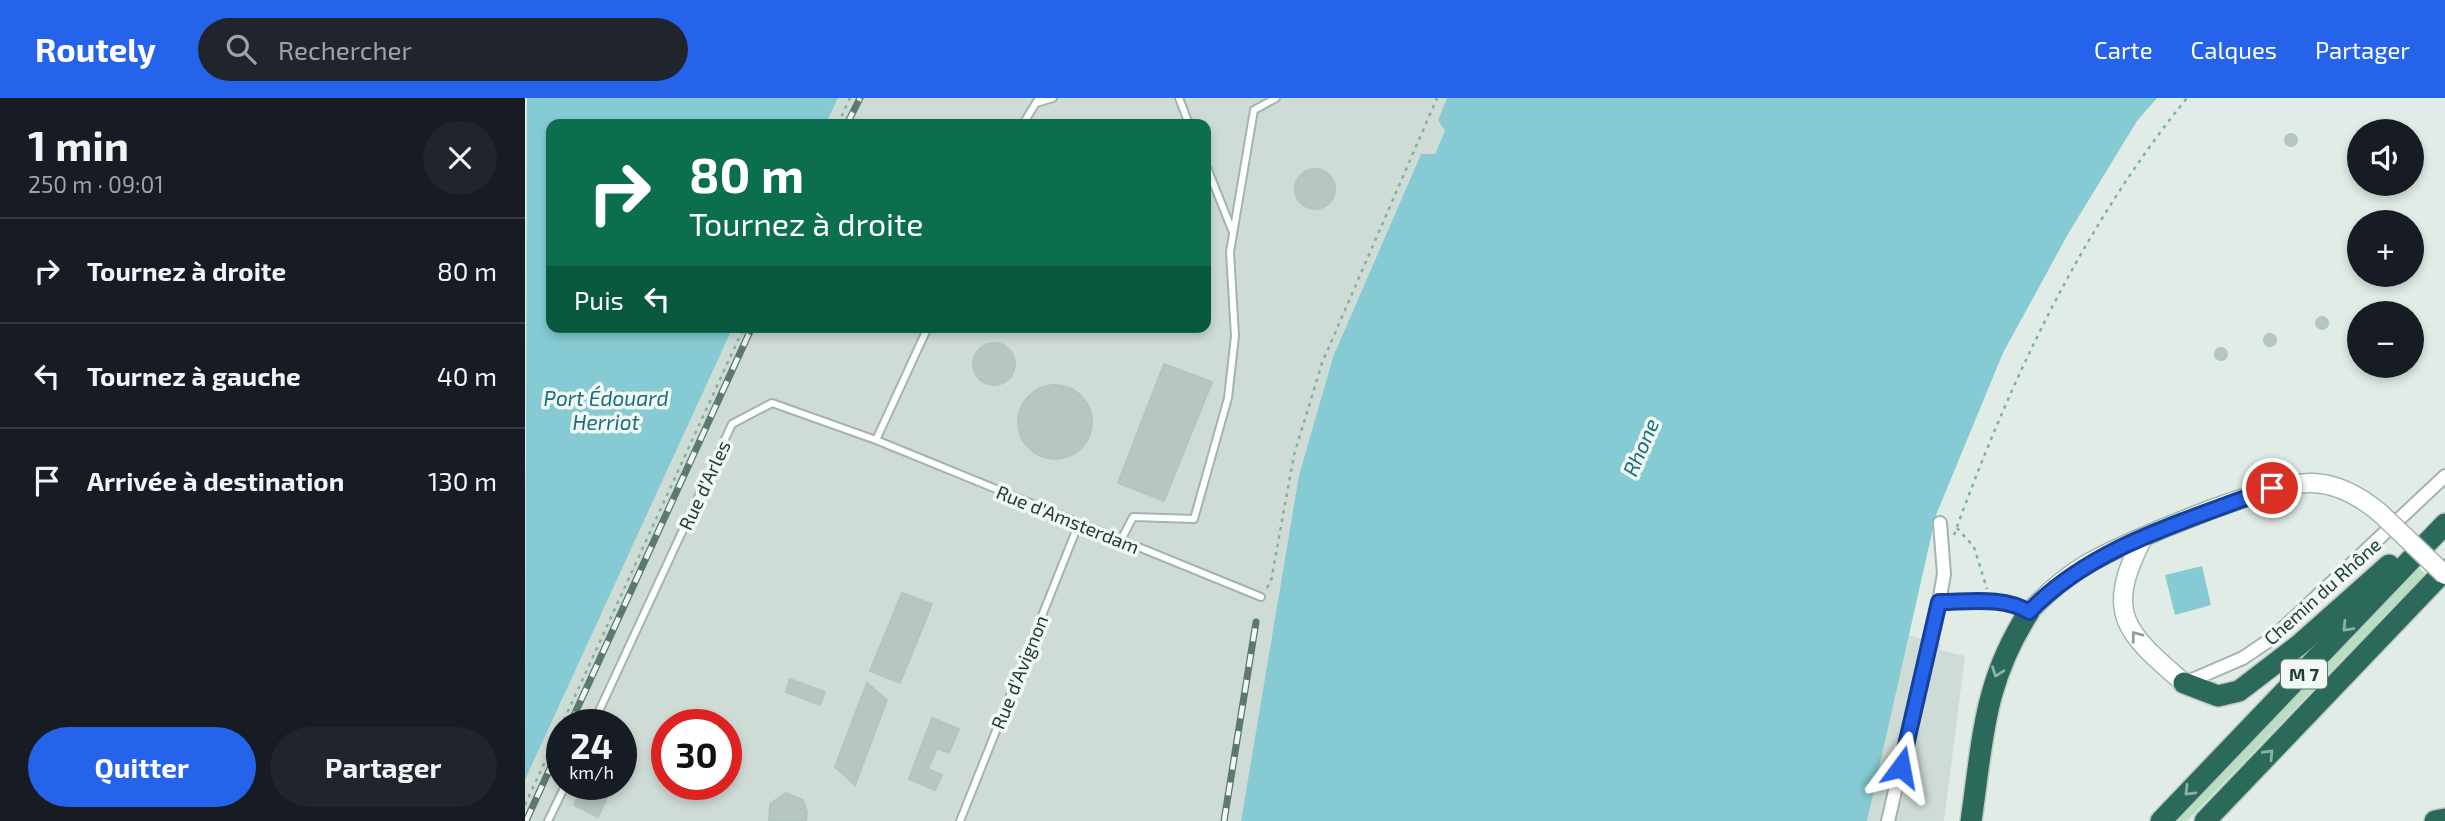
<!DOCTYPE html>
<html lang="fr">
<meta charset="utf-8">
<style>
:root{--surface:#171b24;--page:#20242c;--text:#f1f3f6;--muted:#9ea1a6;--line:#363941;--accent:#2563eb}
body{margin:0;font-family:"Exo 2",sans-serif;background:var(--page);color:var(--text);height:100vh;display:flex;flex-direction:column;font-size:26px;white-space:nowrap}
*{box-sizing:border-box;margin:0}
p{font-size:23px;color:var(--muted)}
.icon{flex:none;width:38px;height:38px;fill:none;stroke:currentColor;stroke-width:2;stroke-linecap:round;stroke-linejoin:round}
.map{position:relative;flex:1;overflow:hidden}
.sheet{display:flex;flex-direction:column;background:var(--surface);width:525px}
.sheet>*{flex:none}
.hud{position:absolute;left:21px;top:21px;width:665px;height:214px;border-radius:14px;box-shadow:0 4px 10px #0003;background:#0b6e4f;color:#fff;overflow:hidden}
.buttons{position:absolute;left:1822px;top:21px;display:grid;gap:14px}
.buttons a{display:grid;place-items:center;width:77px;height:77px;border-radius:50%;background:var(--surface);box-shadow:0 4px 10px #0003;font-size:35px}
.speed{position:absolute;left:21px;top:611px;display:flex;gap:14px;font-size:35px;font-weight:700;text-align:center}
.speed>*{display:grid;place-content:center;width:91px;height:91px;border-radius:50%;background:var(--surface);box-shadow:0 4px 10px #0003;line-height:1}
.speed small{font-size:18px;font-weight:400}
.speed .limit{border:10px solid #d22;background:#fff;color:#111}
.pin{position:absolute;display:grid;place-items:center;width:60px;height:60px;color:#fff;margin:-30px;border:4px solid #fff;border-radius:50%;box-shadow:0 2px 7px #0007}
.me{position:absolute;width:77px;margin:-38px;rotate:13deg;stroke-linejoin:round;filter:drop-shadow(0 0 5px #0008)}
.turn{display:flex;align-items:center;gap:24px;height:147px;padding:0 28px;font-size:32px}
.turn .icon{width:91px;height:91px;stroke-width:2.5}
.turn b{display:block;font-size:49px;line-height:60px}
.then{display:flex;align-items:center;height:66px;padding:0 28px;background:#0003;gap:14px;font-size:26px}
.round{display:grid;place-items:center;flex:none;width:74px;height:74px;border-radius:37px;background:var(--page)}
.headline{display:flex;align-items:center;justify-content:space-between;height:119px;padding:0 28px}
h1{font-size:42px;font-weight:700;line-height:52px}
.primary-button{display:flex;gap:14px;margin-top:auto;padding:14px 28px}
.primary-button a{flex:1;height:80px;border-radius:42px;background:var(--accent);color:#fff;font-size:28px;font-weight:700;line-height:80px;text-align:center}
.primary-button a+a{background:var(--page);color:var(--text)}
ul{padding:0;list-style:none}
li{display:flex;align-items:center;gap:21px;height:105px;padding:0 28px;border-top:2px solid var(--line)}
li div{flex:1}
li b{display:block;font-size:26px}
li em{font-style:normal}
header{display:flex;align-items:center;gap:42px;box-sizing:border-box;height:98px;padding:0 35px;background:var(--accent);color:#fff}
header strong{font-size:33px}
nav{display:flex;gap:38px;margin-inline-start:auto;font-size:24px}
.search{width:490px;height:63px;background:var(--page);display:flex;align-items:center;gap:18px;box-sizing:border-box;padding:0 24px;border-radius:38px;color:var(--muted);font-size:26px}
main{display:flex;flex:1;min-height:0}
.map>svg:first-child{display:block}
.built{fill:#cfdcd5;fill-rule:evenodd}
.green{fill:#b8dec1}
.water{fill:#86cbd3}
.building{fill:#b6c7bf;stroke:#b3c6bd;stroke-width:2}
.lines{fill:none;stroke-linecap:round;stroke-linejoin:round}
.lane-casing{stroke:#a3b4ad;stroke-width:10}
.street-casing{stroke:#a3b4ad;stroke-width:16}
.secondary-casing{stroke:#9eb8ae;stroke-width:21}
.highway-casing{stroke:#c1c9c6;stroke-width:24}
.path{stroke:#80b19f;stroke-width:2.5;stroke-dasharray:3.5 5;stroke-linecap:butt}
.lane{stroke:#fff;stroke-width:6}
.street{stroke:#fff;stroke-width:12}
.secondary{stroke:#fff;stroke-width:18}
.highway{stroke:#2b6a5a;stroke-width:21}
.rail-casing{stroke:#5b796f;stroke-width:7}
.rail{stroke:#f1f8f4;stroke-width:4.5;stroke-dasharray:13;stroke-linecap:butt}
.secondary-bridge-casing{stroke:#9eb8ae;stroke-width:21;stroke-linecap:butt}
.secondary-bridge{stroke:#fff;stroke-width:18}
.oneway{stroke:#8eb1a7}
.oneway2{stroke:#909e9a}
.route-casing{stroke:#184099;stroke-width:18}
.route{stroke:#2563eb;stroke-width:12}
.labels{text-anchor:middle;dominant-baseline:central;stroke-width:7;stroke-linejoin:round;paint-order:stroke}
.shield{fill:#f1f8f4;stroke:#5f756e;stroke-width:2}
.shield-label{font-size:18px;font-weight:bold;fill:#203d34}
.street-label{font-size:19px;fill:#203d34;stroke:#f1f8f4}
.water-label{font-size:21px;font-style:italic;fill:#196f7b;stroke:#f1f8f4}
</style>
<header>
<strong>Routely</strong>
<div class="search"><svg class="icon" aria-label="search" viewBox="0 0 24 24"><circle cx="10" cy="10" r="6"/><path d="M15 15l6 6"/></svg>Rechercher</div>
<nav><a>Carte</a><a>Calques</a><a>Partager</a></nav>
</header>
<main>
<section class="sheet">
<div class="headline"><div><h1>1 min</h1><p>250 m · 09:01</p></div><a class="round"><svg class="icon" aria-label="close" viewBox="0 0 24 24"><path d="M6 6l12 12M18 6L6 18"/></svg></a></div>
<ul>
<li><svg class="icon" aria-label="right" viewBox="0 0 24 24"><path d="M7 20v-9h11M14 6l5 5-5 5"/></svg><div><b>Tournez à droite</b></div><em>80 m</em></li>
<li><svg class="icon" aria-label="left" viewBox="0 0 24 24"><path d="M17 20v-9H6M10 6l-5 5 5 5"/></svg><div><b>Tournez à gauche</b></div><em>40 m</em></li>
<li><svg class="icon" aria-label="arrive" viewBox="0 0 24 24"><path d="M6 21V4h12l-3 4 3 4H6"/></svg><div><b>Arrivée à destination</b></div><em>130 m</em></li>
</ul>
<div class="primary-button"><a>Quitter</a><a>Partager</a></div>
</section>
<div class="map">
<svg width="1920" height="723" viewBox="0 0 1920 723">
<rect width="100%" height="100%" fill="#e1ece6"/>
<g class="built">
<path d="M313,0H922L913,22L920,33L910,56H896L808,259L774,377L716,723H0V682L208,229H681V26H301ZM37,626H96V686H37ZM142,626H201V686H142Z"/>
<polygon points="1383,537 1416,546 1415,552 1440,558 1419,723 1342,723"/>
</g>
<polygon class="green" points="1894,470 1900,476 1662,723 1651,723"/>
<g class="water">
<polygon points="2,0 313,0 301,26 26,26 26,229 208,229 0,682"/>
<polygon points="922,0 1632,0 1612,23 1543,136 1478,255 1411,417 1342,723 716,723 774,377 808,259 896,56 910,56 920,33 913,22"/>
<polygon points="1677,468 1686,507 1650,517 1640,477"/>
</g>
<g class="building">
<circle cx="1766" cy="42" r="6"/>
<circle cx="790" cy="91" r="20"/>
<circle cx="1797" cy="225" r="6"/>
<circle cx="1745" cy="242" r="6"/>
<circle cx="469" cy="266" r="21"/>
<circle cx="1696" cy="256" r="6"/>
<polygon points="639,266 687,284 639,403 593,385"/>
<circle cx="530" cy="324" r="37"/>
<polygon points="377,495 407,506 375,585 345,573"/>
<polygon points="265,581 300,594 295,607 261,594"/>
<polygon points="342,585 362,602 330,687 310,669"/>
<polygon points="407,620 434,631 424,655 412,650 403,671 417,677 410,692 384,681"/>
<polygon points="59,686 71,686 85,693 73,719 49,707"/>
<polygon points="261,695 278,702 282,714 281,723 244,723 245,706"/>
</g>
<g class="lines">
<g class="lane-casing">
<g id="lane">
<polyline points="654,0 664,26"/>
<polyline points="511,5 528,0"/>
<polyline points="498,26 514,0"/>
<polyline points="681,67 707,132"/>
<polyline points="351,342 736,499"/>
<polyline points="596,442 608,419 669,421 703,300 710,238 705,154 729,12 751,0"/>
<polyline points="68,626 207,326 247,305 351,342 403,229"/>
<polyline points="23,723 41,686"/>
<polyline points="435,723 554,425"/>
</g>
</g>
<g class="street-casing">
<g id="street">
<polyline points="1414,504 1419,476 1415,425"/>
<polyline points="1660,585 1718,560 1749,539 1920,378"/>
<path d="M1363,723L1414,504C1443,504 1479,498 1504,514"/>
</g>
</g>
<g class="secondary-casing">
<g id="secondary">
<path d="M1618,440C1578,516 1601,535 1659,585"/>
<path d="M1504,514C1521,496 1540,479 1562,466C1602,443 1745,383 1788,385C1814,386 1836,399 1855,415"/>
</g>
</g>
<g class="highway-casing">
<g id="highway">
<polyline points="1659,585 1693,598 1714,593 1774,547 1864,467"/>
<path d="M1446,723C1458,642 1458,585 1504,514"/>
<polyline points="1636,723 1920,426"/>
<polyline points="1680,723 1920,472"/>
<polyline points="1910,723 1920,721"/>
</g>
</g>
<g class="path">
<polyline points="313,26 325,0"/>
<polyline points="1432,430 1449,449 1462,491"/>
<path d="M1429,437C1485,282 1558,128 1662,0"/>
<polyline points="742,490 746,483 769,357 797,265 912,0"/>
<polyline points="0,707 219,229"/>
</g>
<use href="#lane" class="lane"/>
<use href="#street" class="street"/>
<use href="#secondary" class="secondary"/>
<use href="#highway" class="highway"/>
<g class="rail-casing">
<g id="rail">
<polyline points="322,26 335,0"/>
<polyline points="45,626 227,229"/>
<polyline points="1,723 37,644"/>
<polyline points="699,723 731,524"/>
</g>
</g>
<use href="#rail" class="rail"/>
<g class="secondary-bridge-casing">
<polyline id="secondary-bridge" points="1855,415 1920,477"/>
</g>
<use href="#secondary-bridge" class="secondary-bridge"/>
</g>
<defs><path id="oneway-chevron" d="M-2-3.5L2.5 0L-2 3.5" fill="none" stroke-width="1.6" stroke-linecap="round" stroke-linejoin="round" transform="scale(1.75)"/></defs>
<g class="oneway">
<use href="#oneway-chevron" transform="translate(1822 529) rotate(133)"/>
<use href="#oneway-chevron" transform="translate(1472 574) rotate(110)"/>
<use href="#oneway-chevron" transform="translate(1744 656) rotate(-46)"/>
<use href="#oneway-chevron" transform="translate(1664 693) rotate(135)"/>
</g>
<use class="oneway2" href="#oneway-chevron" transform="translate(1611 538) rotate(-127)"/>
<g class="lines">
<g class="route-casing">
<path id="route" d="M1376,669L1414,504C1443,504 1479,498 1504,514C1568,447 1663,423 1747,390"/>
</g>
<use href="#route" class="route"/>
</g>
<g class="labels">
<rect class="shield" x="1756" y="561.5" width="46" height="29" rx="5"/>
<g class="shield-label">
<text x="1779" y="576">M 7</text>
</g>
<g class="street-label">
<text transform="translate(179 387) rotate(-65)">Rue d'Arles</text>
<text transform="translate(543 421) rotate(22)">Rue d'Amsterdam</text>
<text transform="translate(1797 493) rotate(-42)">Chemin du Rhône</text>
<text transform="translate(494 574) rotate(-68)">Rue d'Avignon</text>
</g>
<g class="water-label">
<text x="81" y="299">Port Édouard<tspan x="81" dy="24">Herriot</tspan></text>
<text transform="translate(1115 349) rotate(-67)">Rhone</text>
</g>
</g>
</svg>
<div class="buttons">
<a><svg class="icon" aria-label="sound" viewBox="0 0 24 24"><path d="M4 9h4l5-4v14l-5-4H4zM17 9q2 3 0 6"/></svg></a>
<a>+</a>
<a>−</a>
</div>
<div class="speed"><div>24<small>km/h</small></div><div class="limit">30</div></div>
<div class="pin" style="left:1747px;top:390px;background:#d93025"><svg class="icon" aria-label="arrive" viewBox="0 0 24 24"><path d="M6 21V4h12l-3 4 3 4H6"/></svg></div>
<svg class="me" style="left:1376px;top:669px" viewBox="-20 -20 40 40"><path d="M0-17L14 15 0 8-14 15z" fill="#2563eb" stroke="#fff" stroke-width="4"/></svg>
<div class="hud">
<div class="turn"><svg class="icon" aria-label="right" viewBox="0 0 24 24"><path d="M7 20v-9h11M14 6l5 5-5 5"/></svg><div><b>80 m</b>Tournez à droite</div></div>
<div class="then">Puis<svg class="icon" aria-label="left" viewBox="0 0 24 24"><path d="M17 20v-9H6M10 6l-5 5 5 5"/></svg></div>
</div>
</div>
</main>
